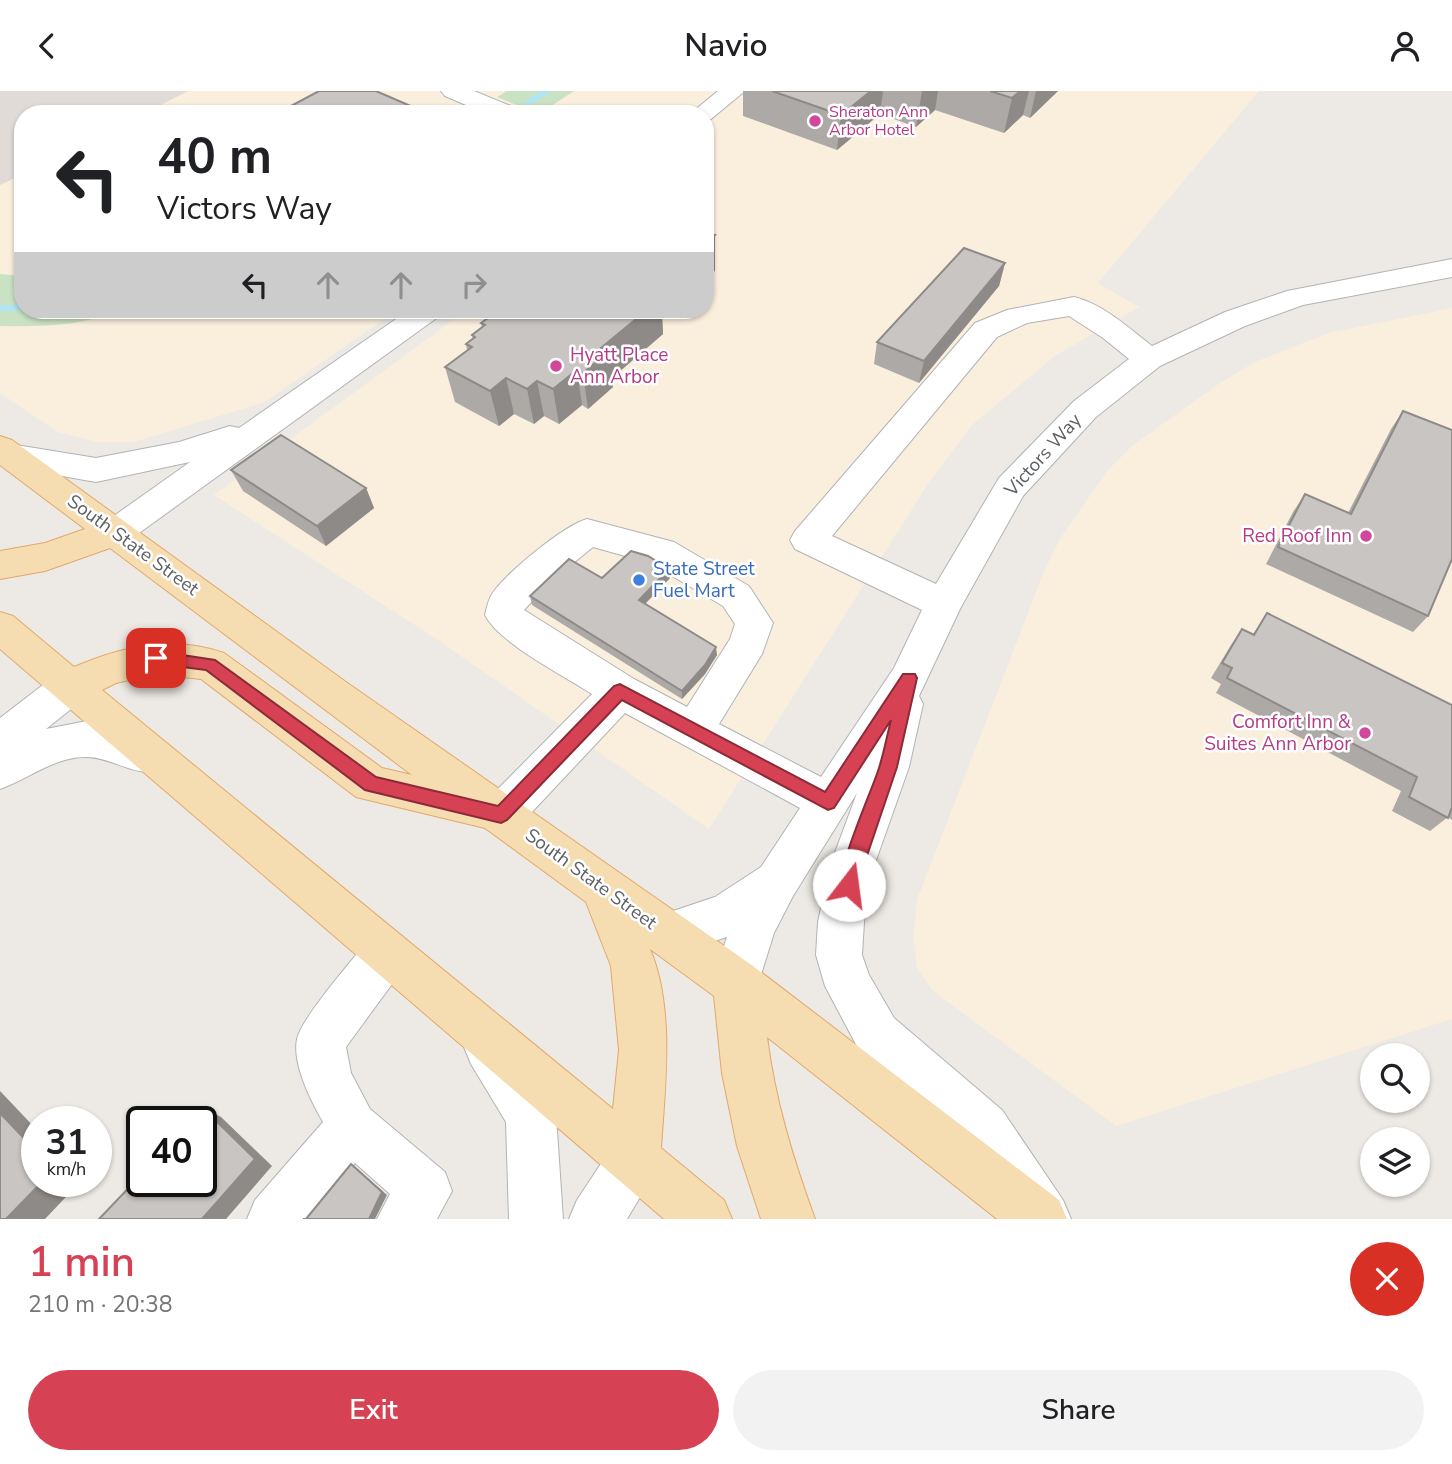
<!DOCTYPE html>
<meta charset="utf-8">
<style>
:root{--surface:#fff;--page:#f2f2f2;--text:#202124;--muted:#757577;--accent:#d64254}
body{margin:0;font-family:"Nunito Sans",sans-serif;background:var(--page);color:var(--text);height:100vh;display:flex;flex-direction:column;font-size:26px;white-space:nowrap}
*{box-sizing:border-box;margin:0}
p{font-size:23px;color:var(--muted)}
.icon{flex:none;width:38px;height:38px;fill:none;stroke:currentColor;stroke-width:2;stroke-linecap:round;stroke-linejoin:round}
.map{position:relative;height:1128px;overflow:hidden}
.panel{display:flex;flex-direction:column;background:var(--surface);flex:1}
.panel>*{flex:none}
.hud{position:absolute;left:14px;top:14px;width:700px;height:214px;border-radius:28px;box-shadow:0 2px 5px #0004;background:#fff;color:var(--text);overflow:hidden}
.buttons{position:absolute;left:1360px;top:952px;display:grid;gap:14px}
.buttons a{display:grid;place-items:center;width:70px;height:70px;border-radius:50%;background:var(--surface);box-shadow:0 2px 5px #0004;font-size:35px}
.speed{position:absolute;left:21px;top:1015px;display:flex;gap:14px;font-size:35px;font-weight:700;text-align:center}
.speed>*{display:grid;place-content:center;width:91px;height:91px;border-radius:50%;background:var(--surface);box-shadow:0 2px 5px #0004;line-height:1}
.speed small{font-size:18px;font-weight:400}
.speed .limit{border:4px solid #111;border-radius:10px;background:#fff;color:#111}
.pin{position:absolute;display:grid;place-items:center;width:60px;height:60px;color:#fff;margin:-30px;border-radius:14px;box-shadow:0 4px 10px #0006}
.me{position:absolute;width:77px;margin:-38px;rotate:15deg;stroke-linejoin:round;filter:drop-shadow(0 0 5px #0008)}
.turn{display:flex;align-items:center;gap:24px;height:147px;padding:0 28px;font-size:32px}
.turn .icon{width:91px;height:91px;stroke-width:2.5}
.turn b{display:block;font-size:49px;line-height:60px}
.lanes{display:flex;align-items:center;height:66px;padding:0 28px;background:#0003;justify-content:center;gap:35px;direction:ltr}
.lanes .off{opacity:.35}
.round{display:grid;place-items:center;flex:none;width:74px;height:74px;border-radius:37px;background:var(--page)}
.overview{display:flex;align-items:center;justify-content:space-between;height:119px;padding:0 28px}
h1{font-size:42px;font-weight:600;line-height:52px;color:var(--accent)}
.primary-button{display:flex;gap:14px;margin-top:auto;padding:14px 28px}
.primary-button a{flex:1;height:80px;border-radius:42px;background:var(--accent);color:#fff;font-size:28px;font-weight:600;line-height:80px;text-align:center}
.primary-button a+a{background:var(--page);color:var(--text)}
header{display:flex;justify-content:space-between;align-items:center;height:91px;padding:0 28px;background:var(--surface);font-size:32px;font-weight:600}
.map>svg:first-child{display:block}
.commercial{fill:#faeedd}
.education{fill:#e0dbd6}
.green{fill:#cae2c4}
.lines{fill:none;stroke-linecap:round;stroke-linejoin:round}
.stream{fill:#ade5f6;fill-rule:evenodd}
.minor-casing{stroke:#b0b3b6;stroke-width:2}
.major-casing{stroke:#e2a86a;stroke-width:2}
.minor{fill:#fff;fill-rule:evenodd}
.major{fill:#f6ddb1;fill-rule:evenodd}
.wall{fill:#ada9a7}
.shaded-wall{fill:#8d8a88}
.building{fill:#c9c5c2;stroke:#8d8a88;stroke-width:2}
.route{fill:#d64254;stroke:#8b2b37;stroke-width:2}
.hotel-dot{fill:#d1479c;stroke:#fff;stroke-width:2.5}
.shop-dot{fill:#3f7fe0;stroke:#fff;stroke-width:2.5}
.labels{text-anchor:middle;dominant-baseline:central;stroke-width:5;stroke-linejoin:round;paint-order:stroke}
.far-hotel-label{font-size:16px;fill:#b23c85;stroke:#fff;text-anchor:start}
.hotel-label{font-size:19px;fill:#b23c85;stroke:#fff;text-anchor:end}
.street-label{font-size:19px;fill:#5d6164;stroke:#fff}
.shop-label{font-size:19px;fill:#366cbe;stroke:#fff;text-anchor:start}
</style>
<header><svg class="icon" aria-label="back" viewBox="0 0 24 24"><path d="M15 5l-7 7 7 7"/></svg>Navio<svg class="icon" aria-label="person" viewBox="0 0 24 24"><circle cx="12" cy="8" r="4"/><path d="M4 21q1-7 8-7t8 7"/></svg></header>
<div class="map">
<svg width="1452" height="1128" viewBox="0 0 1452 1128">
<rect width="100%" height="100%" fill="#edeae5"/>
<g class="commercial">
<polygon points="188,0 1259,0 1098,192 1139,216 1055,265 973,333 928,393 709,738 441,551 214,404 467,219 705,219 705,23 143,23"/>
<polygon points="23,83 23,219 397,219 265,311 134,351 97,351 58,341 0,302 0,94"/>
<polygon points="1452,217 1452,928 1116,1035 933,900 917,877 913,847 917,809 1045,478 1060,448 1107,380 1132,355 1220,292 1255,271 1329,242"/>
</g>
<polygon class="education" points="0,0 188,0 143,23 23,23 23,83 0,94"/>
<g class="green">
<polygon points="507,0 574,0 539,23 497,6"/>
<path d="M0,183L23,185V219H120C83,235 40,236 0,235Z"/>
</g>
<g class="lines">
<g class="stream">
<polygon points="542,0 552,0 531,13 524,11"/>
<polygon points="0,214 23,214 23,219 27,219 0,220"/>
</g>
<g class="minor-casing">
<g id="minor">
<polygon points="441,0 474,0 518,18 521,23 487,23 445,5"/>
<polygon points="718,0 745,0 711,28 705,29 705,23 690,23"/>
<path d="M1452,168V186L1303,214L1245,235L1160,275L1096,326L1023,405L961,516L919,605L923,613L909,676L874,775L864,831L862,864L869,884L894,927L1002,1019L1063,1109L1071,1128H1013L966,1055L860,961L825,895L816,864L818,831L830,775L857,702L793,805L774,842L753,909L736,916L719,909L712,892L727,846L668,865L652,859L645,843L652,827L715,806L761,776L800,717L625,622L516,738L501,743L486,738L480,724L486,710L592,603C563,584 500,553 485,524C487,516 488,510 492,503C506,482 563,435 587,428L674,451L749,495L773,532L762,563L719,633L821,686L894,577L922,519L795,458L790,449L795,440L975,232L1007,219L1074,206C1103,213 1129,237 1152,255L1225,221L1287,200ZM1069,225L1103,247L1129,268L1074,310L999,387L936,493L832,445L997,246L1027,232ZM593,456L650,472L723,515L735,533L730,548L687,616L634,588L524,519L550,491Z"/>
<polygon points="409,219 443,219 438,226 128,450 116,454 104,450 98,441 104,432 190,371 96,391 0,374 0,356 10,353 96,367 179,351 230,335 239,337"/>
<path d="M71,579L85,583L91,595L85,607L46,638L87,630L166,652L172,665L166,678C135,689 115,666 86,666C53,666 29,688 0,698V627L57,583Z"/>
<path d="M387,839L403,846L410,862L403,878L346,956L351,982L370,1018L445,1081L452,1100L437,1128H377L390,1103L355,1072L309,1128H247L255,1109L323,1031C311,1010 292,973 297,948C302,926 354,867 371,846Z"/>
<polygon points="488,932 505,939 549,1007 556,1025 563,1128 509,1128 506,1031 471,973 464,956 471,939"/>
<polygon points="634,1042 652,1050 660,1068 652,1086 627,1128 569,1128 577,1109 616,1050"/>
</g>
</g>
<g class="major-casing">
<path id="major" d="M0,345L12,349L346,591L753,875L1059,1109L1067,1128H997L767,946C775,1009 793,1068 815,1128H761L737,1055L722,982L714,905L650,858C675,917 665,995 661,1057L724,1109L732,1128H664L0,558V521L13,525L74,576C122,555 173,544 224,562L382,677L412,684L110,457L45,480L0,488V460L45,452L85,438L0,374ZM156,583L201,588L356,706L485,737L586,811L611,875L619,959L613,1018L102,599L116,592Z"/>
</g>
<use href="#minor" class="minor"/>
<use href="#major" class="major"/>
</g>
<g class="wall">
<polygon points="743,0 1058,0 1030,27 1023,24 1004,42 935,19 916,36 880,23 837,59 743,25"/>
<polygon points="1005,172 999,195 919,292 874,273 877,251"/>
<polygon points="662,224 663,243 612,287 613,296 588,318 582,314 559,333 544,325 534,333 514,323 499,335 455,311 445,276 467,259 466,253 473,248 472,244 482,237 481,232"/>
<polygon points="1403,320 1428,525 1413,541 1266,473 1293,421 1305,403 1348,422 1391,338"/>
<polygon points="231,379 366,397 374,417 326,455 243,400"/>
<polygon points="669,478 670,487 645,513 717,564 705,583 682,608 532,514 530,505 602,487"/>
<polygon points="1267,522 1452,614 1452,729 1448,726 1430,740 1392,720 1401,700 1216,602 1221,593 1211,587 1231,554 1242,538 1253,543"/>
</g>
<g class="shaded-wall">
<polygon points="871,0 883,0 880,23 837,59 841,24"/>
<polygon points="922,0 938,0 935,19 916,36"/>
<polygon points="1020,0 1029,0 1023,24 1004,42 1012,7"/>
<polygon points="1036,0 1058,0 1030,27"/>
<polygon points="710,125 710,148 715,144 715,180 705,188 705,129"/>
<polygon points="1005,172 999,195 919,292 924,270"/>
<polygon points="646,219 668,219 662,224 663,243 612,287 613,296 588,318 583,282 601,257"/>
<polygon points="577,279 582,314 559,333 553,298"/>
<polygon points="506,287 514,323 499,335 490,300"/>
<polygon points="537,290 544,325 534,333 527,298"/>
<polygon points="366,397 374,417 326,455 317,435"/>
<polygon points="669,478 670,487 640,518 639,509"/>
<polygon points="716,556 717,564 705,583 682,608 682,600"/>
<polygon points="0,1000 37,1039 37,1061 0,1022"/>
<polygon points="203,1017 221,1026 272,1075 226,1128 202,1128"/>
<polygon points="351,1073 355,1076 387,1104 375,1128 369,1128"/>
<polygon points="43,1090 81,1090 45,1128 6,1128"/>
</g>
<g class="building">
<polygon points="319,0 376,0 429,23 276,23"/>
<polygon points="772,0 871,0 841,24"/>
<polygon points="990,0 1020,0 1012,7"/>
<polygon points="705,140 715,144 705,152"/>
<polygon points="964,157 1005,172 924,270 877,251"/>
<polygon points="499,219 647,219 601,257 609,260 583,282 577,279 553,298 537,290 527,298 506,287 490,300 445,276 472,256 466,253 475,246 472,244 485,234 481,232"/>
<polygon points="1403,320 1452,339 1452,468 1428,525 1278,456 1305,403 1351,423"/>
<polygon points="281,344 366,397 317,435 231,379"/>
<polygon points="631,460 648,465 669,478 639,509 716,556 705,574 682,600 530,505 569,468 602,487"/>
<polygon points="1267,522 1452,614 1452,716 1448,727 1409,706 1417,686 1227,587 1232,577 1222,572 1242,538 1254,544"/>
<polygon points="203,1017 255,1068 202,1128 99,1128 142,1083 142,1090 201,1090 201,1031 190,1031"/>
<polygon points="0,1022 37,1061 37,1090 43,1090 6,1128 0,1128"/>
<polygon points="351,1073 382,1101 369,1128 303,1128 306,1128"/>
</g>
<path class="route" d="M156,560L215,569L376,686L498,715L614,595L620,593L825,701L903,583H915L917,587L897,676L855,800L849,803L842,800C834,782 872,700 879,677C884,661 887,645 891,629L834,717L828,719L622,609L507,729L501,732L365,699L206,579L151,572L148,567Z"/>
<g class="hotel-dot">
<circle cx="815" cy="30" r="7"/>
<circle cx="556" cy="275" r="7"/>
<circle cx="1366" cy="445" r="7"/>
<circle cx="1365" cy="642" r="7"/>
</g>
<circle class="shop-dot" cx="639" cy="489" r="7"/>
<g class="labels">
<g class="far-hotel-label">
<text x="829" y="21">Sheraton Ann<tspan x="829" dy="18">Arbor Hotel</tspan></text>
</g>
<g class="hotel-label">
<text x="570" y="264" text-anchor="start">Hyatt Place<tspan x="570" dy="22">Ann Arbor</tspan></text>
<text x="1352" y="445">Red Roof Inn</text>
<text x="1351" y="631">Comfort Inn &amp;<tspan x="1351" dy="22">Suites Ann Arbor</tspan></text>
</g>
<g class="street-label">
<text transform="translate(1043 364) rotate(-48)">Victors Way</text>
<text transform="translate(133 454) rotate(36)">South State Street</text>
<text transform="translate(591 788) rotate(36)">South State Street</text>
</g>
<g class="shop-label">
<text x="653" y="478">State Street<tspan x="653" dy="22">Fuel Mart</tspan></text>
</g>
</g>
</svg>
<div class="buttons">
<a><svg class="icon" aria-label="search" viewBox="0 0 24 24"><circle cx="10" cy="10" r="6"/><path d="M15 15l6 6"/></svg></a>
<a><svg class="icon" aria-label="layers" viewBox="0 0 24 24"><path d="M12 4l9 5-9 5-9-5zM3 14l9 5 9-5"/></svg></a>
</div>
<div class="speed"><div>31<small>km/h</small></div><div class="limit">40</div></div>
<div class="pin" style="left:156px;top:567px;background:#d93025"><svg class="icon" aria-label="arrive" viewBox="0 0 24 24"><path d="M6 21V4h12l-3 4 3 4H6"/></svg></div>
<svg class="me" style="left:849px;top:794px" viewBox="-20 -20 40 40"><circle r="19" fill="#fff"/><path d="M0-13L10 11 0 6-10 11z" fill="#d64254"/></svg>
<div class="hud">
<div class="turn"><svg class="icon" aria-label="left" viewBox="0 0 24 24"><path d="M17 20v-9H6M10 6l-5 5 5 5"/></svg><div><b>40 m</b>Victors Way</div></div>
<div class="lanes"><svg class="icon" aria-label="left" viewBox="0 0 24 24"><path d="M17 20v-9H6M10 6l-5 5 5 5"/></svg><svg class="icon off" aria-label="ahead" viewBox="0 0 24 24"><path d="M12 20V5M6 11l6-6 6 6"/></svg><svg class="icon off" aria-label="ahead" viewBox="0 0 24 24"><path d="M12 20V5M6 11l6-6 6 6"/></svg><svg class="icon off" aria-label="right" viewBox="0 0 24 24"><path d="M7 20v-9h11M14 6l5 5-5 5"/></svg></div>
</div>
</div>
<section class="panel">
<div class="overview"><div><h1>1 min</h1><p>210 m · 20:38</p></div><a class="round" style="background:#d93025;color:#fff"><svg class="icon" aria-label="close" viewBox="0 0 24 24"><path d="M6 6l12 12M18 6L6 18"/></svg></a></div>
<div class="primary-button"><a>Exit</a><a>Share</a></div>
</section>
